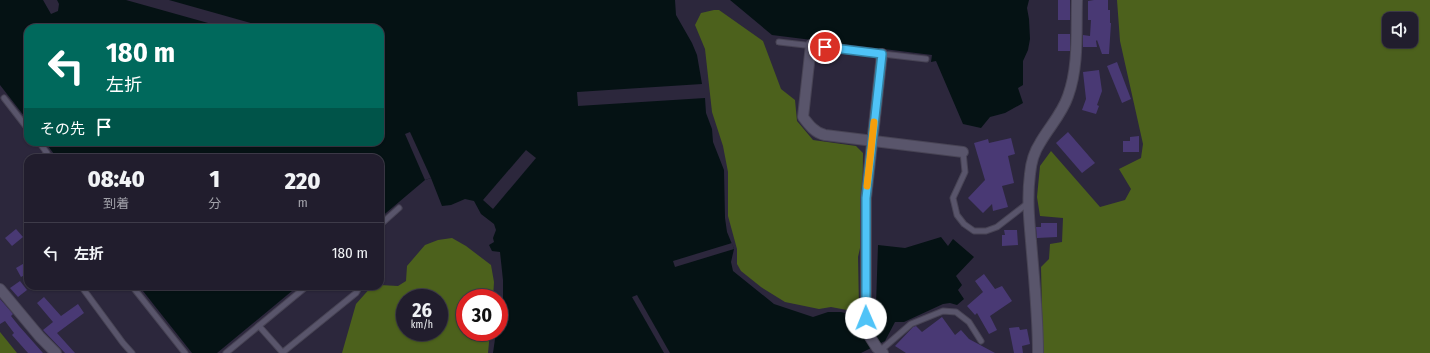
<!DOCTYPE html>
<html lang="ja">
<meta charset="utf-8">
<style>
:root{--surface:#211d2d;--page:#292635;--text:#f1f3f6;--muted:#a2a2aa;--line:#3e3b49}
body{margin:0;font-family:"Fira Sans Condensed","Noto Sans JP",sans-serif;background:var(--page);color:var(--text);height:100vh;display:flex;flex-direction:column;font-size:15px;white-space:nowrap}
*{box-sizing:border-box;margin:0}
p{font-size:13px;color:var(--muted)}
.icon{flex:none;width:22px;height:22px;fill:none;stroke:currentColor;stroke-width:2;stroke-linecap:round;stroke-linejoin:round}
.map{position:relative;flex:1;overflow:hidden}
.side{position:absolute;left:24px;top:154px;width:360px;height:136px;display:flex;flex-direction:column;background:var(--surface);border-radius:12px;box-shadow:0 1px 3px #0004,0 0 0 1px var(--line)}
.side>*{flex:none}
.banner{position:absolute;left:24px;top:24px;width:360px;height:122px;border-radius:12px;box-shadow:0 1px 3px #0004,0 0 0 1px var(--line);background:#00695c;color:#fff;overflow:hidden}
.buttons{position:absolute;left:1382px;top:12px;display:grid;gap:8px}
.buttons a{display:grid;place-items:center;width:36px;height:36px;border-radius:8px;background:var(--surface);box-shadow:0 1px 3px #0004,0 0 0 1px var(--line);font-size:20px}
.speed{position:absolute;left:396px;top:289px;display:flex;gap:8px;font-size:20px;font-weight:700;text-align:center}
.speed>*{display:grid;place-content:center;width:52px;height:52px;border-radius:50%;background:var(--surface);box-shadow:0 1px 3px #0004,0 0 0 1px var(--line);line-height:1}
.speed small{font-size:10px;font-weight:400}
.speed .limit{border:6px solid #d22;background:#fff;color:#111}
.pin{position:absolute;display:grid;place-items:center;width:34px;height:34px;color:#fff;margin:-17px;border:2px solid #fff;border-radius:50%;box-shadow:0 1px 4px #0007}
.me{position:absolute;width:44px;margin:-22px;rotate:359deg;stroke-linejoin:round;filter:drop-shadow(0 0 3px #0008)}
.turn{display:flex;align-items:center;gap:14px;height:84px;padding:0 16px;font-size:18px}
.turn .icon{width:52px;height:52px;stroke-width:2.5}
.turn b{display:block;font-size:28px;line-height:34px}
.then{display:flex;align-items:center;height:38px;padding:0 16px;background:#0003;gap:8px;font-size:15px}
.eta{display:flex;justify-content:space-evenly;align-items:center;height:68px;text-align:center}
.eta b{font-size:24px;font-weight:800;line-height:28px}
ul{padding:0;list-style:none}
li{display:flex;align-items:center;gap:12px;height:60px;padding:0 16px;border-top:1px solid var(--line)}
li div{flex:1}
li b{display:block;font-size:15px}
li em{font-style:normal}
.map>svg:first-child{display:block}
.forest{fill:#4c611c;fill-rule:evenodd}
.water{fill:#051214}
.pier{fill:#2c273c}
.building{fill:#493974}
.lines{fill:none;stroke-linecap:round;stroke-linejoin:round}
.service-casing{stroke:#484455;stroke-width:7}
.minor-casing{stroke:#484455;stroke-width:12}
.service{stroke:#59556b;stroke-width:5}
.minor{stroke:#59556b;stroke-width:10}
.route-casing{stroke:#337fa1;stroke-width:10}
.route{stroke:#4fc3f7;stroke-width:7}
.slow{stroke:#f59e0b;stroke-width:7}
</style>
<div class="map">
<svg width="1430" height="353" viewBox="0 0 1430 353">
<rect width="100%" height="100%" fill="#2c273c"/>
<g class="forest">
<path d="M1117,0H1430V353H1043L1041,267L1049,259L1050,244L1062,242L1063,218L1040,216L1037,197L1040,166L1051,151L1100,207L1125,200L1131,189L1119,169L1141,158L1143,144L1120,41ZM1389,19H1411V41H1389Z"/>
<polygon points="714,10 719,10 763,41 781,89 795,100 797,121 813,140 856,146 863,153 862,239 858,257 859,308 847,310 831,307 819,309 785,302 761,287 741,271 737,264 737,249 728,216 728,172 723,146 712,112 705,49 695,25 701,13"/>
<path d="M452,238L466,246L491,265L494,282L493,298H465V332H490L488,353H342L356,304L372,286H380V285L398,286L406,281L407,266L425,245L438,240ZM405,298H439V332H405Z"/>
<polygon points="0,332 17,353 0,353"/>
</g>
<g class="water">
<polygon points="0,0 43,0 51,14 58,11 59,4 57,0 126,0 226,28 28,28 28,121 0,85"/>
<polygon points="169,0 675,0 676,15 692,43 697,55 702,84 577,92 578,106 705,98 706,113 712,129 713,142 724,170 725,218 727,232 734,249 731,262 733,271 774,304 813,317 828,312 841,312 852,315 876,305 878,245 905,248 941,237 948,246 953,239 974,257 956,276 962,285 958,290 964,299 957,305 950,303 943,304 904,322 895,322 885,341 861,353 493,353 496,332 499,332 499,318 503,302 503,280 500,252 492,251 489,245 494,242 493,238 496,230 494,224 481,214 474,201 465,199 451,205 442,206 431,178 425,180 380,218 380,158 50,158 54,154 45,142 380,142 380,28 268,28"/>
<polygon points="730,0 1029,0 1027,8 1029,19 1030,39 1028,50 1023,61 1023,85 1018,88 1023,103 1005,113 990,117 981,128 963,124 936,61 931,62 932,55 772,35"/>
<polygon points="139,286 298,286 217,353 192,353"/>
</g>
<g class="pier">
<polygon points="410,132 431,178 425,180 405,134"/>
<polygon points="526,150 536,158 493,209 483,200"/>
<polygon points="732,243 734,249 675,267 673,261"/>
<polygon points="637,295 670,353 664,353 632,297"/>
</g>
<g class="building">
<rect x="1058" y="0" width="12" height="20"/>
<polygon points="1094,0 1108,0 1108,10 1110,10 1110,23 1111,23 1109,54 1102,54 1097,40 1096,41 1097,47 1083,47 1083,35 1090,36 1091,20 1088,20 1088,1"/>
<rect x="1058" y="34" width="12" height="17"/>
<polygon points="1117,62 1131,99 1122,103 1107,66"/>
<polygon points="1099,70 1102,91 1097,105 1099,106 1096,114 1082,110 1086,99 1083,72"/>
<polygon points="1068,132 1095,163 1082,173 1056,143"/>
<polygon points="1139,136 1139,152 1123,152 1123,141 1130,141 1130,137"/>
<polygon points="1011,138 1015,154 1008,156 1014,183 1002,186 1008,207 993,211 992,204 983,213 968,198 985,180 974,143 988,139 989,143"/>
<polygon points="1041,223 1057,223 1057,237 1037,238 1036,227 1041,227"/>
<polygon points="16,229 23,237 12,246 5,238"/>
<polygon points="1004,230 1017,230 1018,245 1002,246 1002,235 1005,235"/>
<polygon points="28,261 28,273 21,277 16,268"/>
<polygon points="984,274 995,289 1002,286 1012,301 990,316 997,330 989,334 977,313 975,315 967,306 983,292 975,281"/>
<polygon points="20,281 27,290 18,297 10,288"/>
<polygon points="44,297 61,316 78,304 84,313 57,333 75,353 65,353 43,330 53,322 37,303"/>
<polygon points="0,299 13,314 11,316 19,326 43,353 28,353 12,335 14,333 5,321 0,324"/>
<polygon points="942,317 955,335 961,330 969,339 995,353 906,353 895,346 913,327 916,326 922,332"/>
<polygon points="1019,327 1020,330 1027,329 1030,344 1022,346 1023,353 1014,353 1009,328"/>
</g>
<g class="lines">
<g class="service-casing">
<g id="service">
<polyline points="779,42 926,59"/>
<polyline points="4,98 28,129"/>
<polyline points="39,142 47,153 41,158"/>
<polyline points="963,152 965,172 953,198 957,215 964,224 974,231 986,231 997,227 1028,203"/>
<polyline points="380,225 399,208"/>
<polyline points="81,286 123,343 132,353"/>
<polyline points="132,286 185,353"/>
<polyline points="259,326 283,353"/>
<polyline points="881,350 911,324 943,311 956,312 969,322 981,341"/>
<polyline points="226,353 307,286"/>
<polyline points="282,353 356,293 360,286"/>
</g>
</g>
<g class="minor-casing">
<g id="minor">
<path d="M811,45L803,117C809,125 815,133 825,135L963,152"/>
<polyline points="882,54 866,198 866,325 870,337 877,348 883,353"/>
<polyline points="0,289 40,337 56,353"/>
<path d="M1038,353C1038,316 1034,278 1031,241C1029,219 1027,197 1030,174C1031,163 1034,152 1040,143C1049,127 1062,114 1068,96C1079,66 1076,31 1077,0"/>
</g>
</g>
<use href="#service" class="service"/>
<use href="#minor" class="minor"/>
</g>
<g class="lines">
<g class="route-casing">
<polyline id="route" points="825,47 882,54 866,198 866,318"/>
</g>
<use href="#route" class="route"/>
<polyline class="slow" points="867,186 874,122"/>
</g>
</svg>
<div class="buttons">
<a><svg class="icon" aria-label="sound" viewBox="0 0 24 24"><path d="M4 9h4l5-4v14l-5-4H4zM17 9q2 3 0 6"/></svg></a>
</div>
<div class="speed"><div>26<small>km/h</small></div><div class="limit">30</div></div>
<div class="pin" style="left:825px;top:47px;background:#d93025"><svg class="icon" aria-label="arrive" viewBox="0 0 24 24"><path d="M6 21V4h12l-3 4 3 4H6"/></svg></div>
<svg class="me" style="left:866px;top:318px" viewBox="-20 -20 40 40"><circle r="19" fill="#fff"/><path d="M0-13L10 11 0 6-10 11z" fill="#4fc3f7"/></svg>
<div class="banner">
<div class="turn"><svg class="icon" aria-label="left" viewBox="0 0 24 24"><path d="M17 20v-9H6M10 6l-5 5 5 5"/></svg><div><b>180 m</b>左折</div></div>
<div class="then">その先<svg class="icon" aria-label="arrive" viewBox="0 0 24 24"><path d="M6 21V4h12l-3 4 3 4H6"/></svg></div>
</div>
<section class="side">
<div class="eta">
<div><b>08:40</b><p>到着</p></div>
<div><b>1</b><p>分</p></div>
<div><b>220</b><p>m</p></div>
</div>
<ul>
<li><svg class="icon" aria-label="left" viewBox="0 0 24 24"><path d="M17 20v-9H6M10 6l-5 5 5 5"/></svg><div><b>左折</b></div><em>180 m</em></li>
</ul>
</section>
</div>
